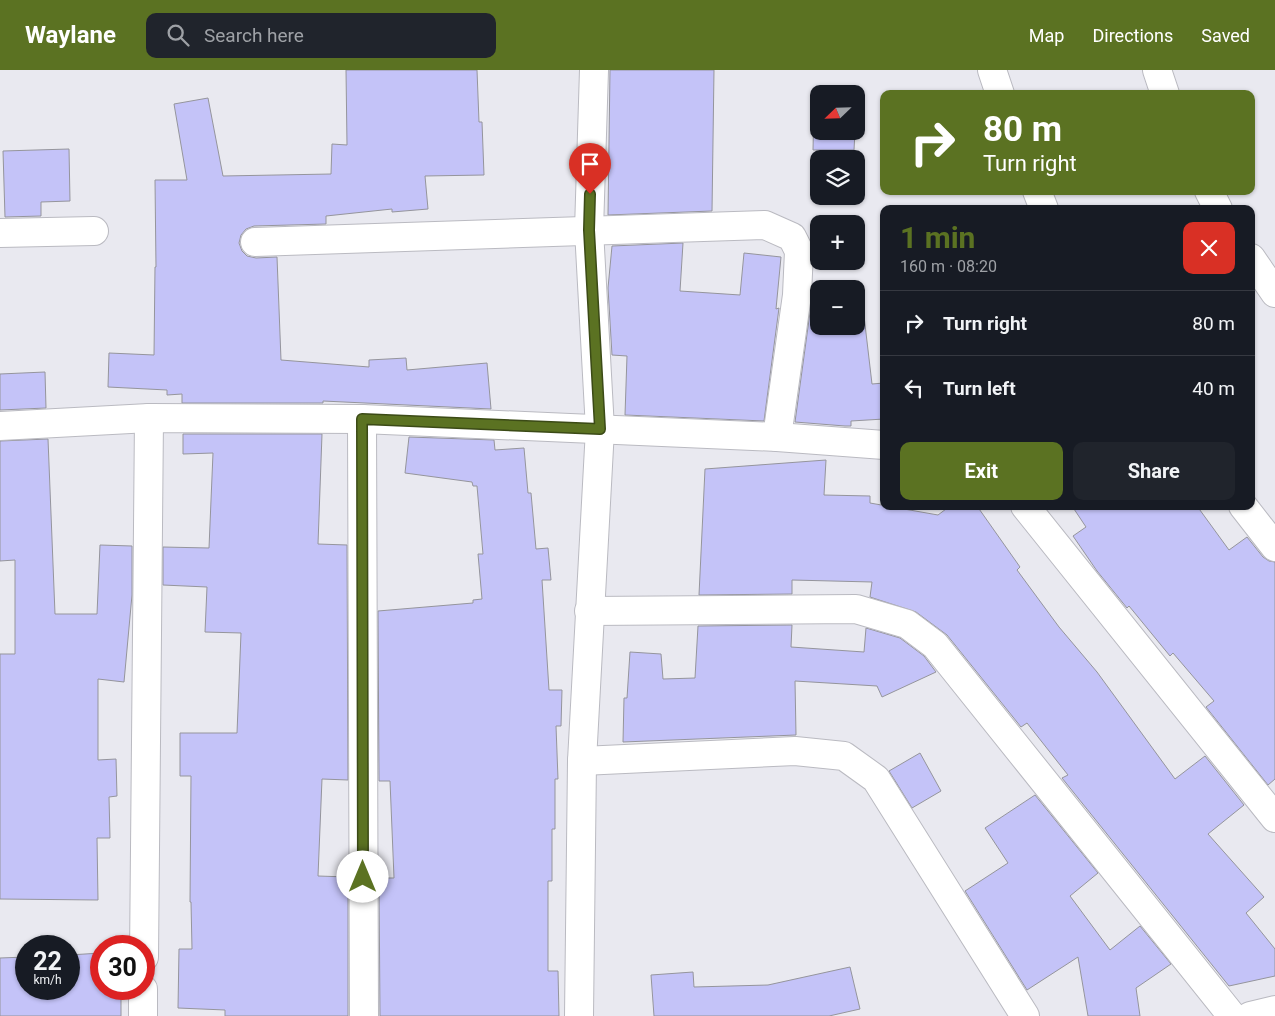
<!DOCTYPE html>
<meta charset="utf-8">
<style>
:root{--surface:#171b24;--page:#20242c;--text:#f1f3f6;--muted:#9ea1a6;--line:#363941;--accent:#5b7222}
body{margin:0;font-family:Roboto,sans-serif;background:var(--page);color:var(--text);height:100vh;display:flex;flex-direction:column;font-size:19px;white-space:nowrap}
*{box-sizing:border-box;margin:0}
p{font-size:16px;color:var(--muted)}
.icon{flex:none;width:28px;height:28px;fill:none;stroke:currentColor;stroke-width:2;stroke-linecap:round;stroke-linejoin:round}
.map{position:relative;flex:1;overflow:hidden}
.panel{position:absolute;left:880px;top:135px;width:375px;height:305px;display:flex;flex-direction:column;background:var(--surface);border-radius:10px;box-shadow:0 1px 4px #0004}
.panel>*{flex:none}
.hud{position:absolute;left:880px;top:20px;width:375px;height:105px;border-radius:10px;box-shadow:0 1px 4px #0004;background:#5b7222;color:#fff;overflow:hidden}
.needle{width:32px;rotate:247deg}
.tools{position:absolute;left:810px;top:15px;display:grid;gap:10px}
.tools a{display:grid;place-items:center;width:55px;height:55px;border-radius:10px;background:var(--surface);box-shadow:0 1px 4px #0004;font-size:25px}
.speed{position:absolute;left:15px;top:865px;display:flex;gap:10px;font-size:25px;font-weight:700;text-align:center}
.speed>*{display:grid;place-content:center;width:65px;height:65px;border-radius:50%;background:var(--surface);box-shadow:0 1px 4px #0004;line-height:1}
.speed small{font-size:12px;font-weight:400}
.speed .limit{border:8px solid #d22;background:#fff;color:#111}
.pin{position:absolute;display:grid;place-items:center;width:42px;height:42px;color:#fff;margin:-51px -21px;border-radius:50% 50% 50% 0;rotate:-45deg;box-shadow:0 0 5px #0007}
.pin .icon{rotate:45deg}
.me{position:absolute;width:55px;margin:-28px;rotate:0deg;stroke-linejoin:round;filter:drop-shadow(0 0 4px #0008)}
.turn{display:flex;align-items:center;gap:18px;height:105px;padding:0 20px;font-size:22px}
.turn .icon{width:65px;height:65px;stroke-width:2.5}
.turn b{display:block;font-size:35px;line-height:42px}
.round{display:grid;place-items:center;flex:none;width:52px;height:52px;border-radius:10px;background:var(--page)}
.overview{display:flex;align-items:center;justify-content:space-between;height:85px;padding:0 20px}
h1{font-size:30px;font-weight:700;line-height:38px;color:var(--accent)}
.primary-button{display:flex;gap:10px;margin-top:auto;padding:10px 20px}
.primary-button a{flex:1;height:58px;border-radius:10px;background:var(--accent);color:#fff;font-size:20px;font-weight:700;line-height:58px;text-align:center}
.primary-button a+a{background:var(--page);color:var(--text)}
ul{padding:0;list-style:none}
li{display:flex;align-items:center;gap:15px;height:65px;padding:0 20px;border-top:1px solid var(--line)}
li div{flex:1}
li b{display:block;font-size:19px}
li em{font-style:normal}
header{display:flex;align-items:center;gap:30px;box-sizing:border-box;height:70px;padding:0 25px;background:var(--accent);color:#fff}
header strong{font-size:24px}
nav{display:flex;gap:28px;margin-inline-start:auto;font-size:18px}
.search{width:350px;height:45px;background:var(--page);display:flex;align-items:center;gap:12px;box-sizing:border-box;padding:0 18px;border-radius:10px;color:var(--muted);font-size:19px}
.map>svg:first-child{display:block}
.building{fill:#c4c3f8;stroke:#95959c}
.lines{fill:none;stroke-linecap:round;stroke-linejoin:round}
.street-casing{stroke:#babac1;stroke-width:30}
.street{stroke:#fff;stroke-width:28}
.route-casing{stroke:#3b4a16;stroke-width:12}
.route{stroke:#5b7222;stroke-width:9}
</style>
<header>
<strong>Waylane</strong>
<div class="search"><svg class="icon" aria-label="search" viewBox="0 0 24 24"><circle cx="10" cy="10" r="6"/><path d="M15 15l6 6"/></svg>Search here</div>
<nav><a>Map</a><a>Directions</a><a>Saved</a></nav>
</header>
<div class="map">
<svg width="1275" height="946" viewBox="0 0 1275 946">
<rect width="100%" height="100%" fill="#e9e9f0"/>
<g class="building">
<polygon points="346,0 477,0 479,52 482,52 484,105 425,106 428,139 392,142 392,139 326,146 326,154 254,156 246,159 241,165 239,173 242,181 247,186 256,188 277,187 281,290 369,297 369,290 406,288 407,300 487,293 491,339 323,331 323,333 182,333 182,324 167,325 167,320 108,317 109,283 154,285 155,197 156,197 155,110 187,110 174,34 208,28 223,106 331,104 332,74 347,75"/>
<polygon points="610,0 714,0 712,141 608,145"/>
<polygon points="814,34 819,34 819,61 855,61 854,80 813,80"/>
<polygon points="69,79 70,131 41,132 41,146 5,147 3,81"/>
<polygon points="683,173 680,221 740,225 744,183 781,187 776,239 779,238 764,351 625,345 627,286 612,285 608,218 612,176"/>
<polygon points="862,229 872,314 884,313 884,349 851,351 851,356 845,356 795,352 811,235 819,234 819,256 856,256 856,230"/>
<polygon points="45,302 46,338 0,340 0,304"/>
<polygon points="183,364 322,364 318,474 347,475 348,710 322,709 318,806 348,807 348,946 225,946 225,940 178,938 179,879 192,879 191,832 190,832 191,706 180,706 180,663 237,663 241,563 205,562 207,517 163,515 163,477 209,478 213,383 183,384"/>
<polygon points="409,367 494,370 495,380 524,378 528,423 531,423 536,479 548,478 551,510 542,510 549,620 562,620 561,656 556,656 558,709 555,709 555,759 552,759 552,811 548,811 548,901 558,901 559,946 380,946 379,808 394,808 390,711 379,711 378,541 473,533 473,530 482,529 478,484 483,484 477,416 473,416 472,412 405,403"/>
<polygon points="48,369 55,544 97,544 100,475 132,476 132,525 124,612 98,609 98,690 116,689 117,726 109,727 110,768 97,768 98,830 0,829 0,584 15,584 15,490 0,491 0,371"/>
<polygon points="826,390 824,425 870,426 870,433 938,445 950,436 977,436 1020,497 1017,500 1059,557 1097,602 1175,709 1205,686 1244,735 1208,764 1264,827 1246,843 1275,879 1275,906 1229,916 1062,708 1068,705 1027,653 1021,657 947,565 916,542 870,527 872,512 792,510 792,524 699,525 705,399"/>
<polygon points="1072,436 1197,436 1229,480 1247,467 1263,487 1269,491 1275,492 1275,709 1268,715 1206,637 1214,631 1173,583 1170,586 1129,536 1127,538 1097,501 1073,466 1086,457"/>
<polygon points="792,555 791,577 864,582 866,558 900,568 924,586 936,602 882,627 877,616 795,611 796,665 623,672 624,628 627,628 630,582 661,584 663,609 695,608 698,556"/>
<polygon points="920,683 941,721 912,738 889,701"/>
<polygon points="1035,725 1098,803 1070,826 1110,880 1140,856 1171,894 1136,918 1140,946 1088,946 1078,887 1027,920 965,821 1008,793 985,758"/>
<polygon points="101,883 101,919 121,919 121,946 0,946 0,888 26,887 26,919 69,919 69,885"/>
<polygon points="850,897 860,939 829,946 654,946 651,905 693,902 694,917 768,915"/>
</g>
<g class="lines">
<g class="street-casing">
<g id="street">
<polyline points="992,0 1000,24"/>
<polyline points="1157,0 1165,24"/>
<polyline points="1037,121 1044,139"/>
<polyline points="1209,121 1218,139"/>
<polyline points="0,163 94,161"/>
<polyline points="255,172 765,155 792,167 799,181 797,225 777,367"/>
<polyline points="1251,188 1275,223"/>
<polyline points="362,349 364,946"/>
<polyline points="0,356 149,348 362,349 777,367 884,375"/>
<polyline points="1025,436 1275,748"/>
<polyline points="1243,436 1275,477"/>
<polyline points="589,541 856,539 907,554 935,575 1232,946"/>
<polyline points="582,691 795,681 844,686 876,709 1025,946"/>
<polyline points="144,887 149,348"/>
<polyline points="143,946 143,919"/>
<polyline points="579,946 582,691 600,359 589,160 594,0"/>
<polyline points="1250,946 1275,940"/>
</g>
</g>
<use href="#street" class="street"/>
</g>
<g class="lines">
<g class="route-casing">
<polyline id="route" points="363,807 362,349 600,359 589,160 590,124"/>
</g>
<use href="#route" class="route"/>
</g>
</svg>
<div class="tools">
<a><svg class="needle" viewBox="-14 -14 28 28"><path d="M0-13l5 13h-10z" fill="#e53935"/><path d="M0 13l5-13h-10z" fill="#9ea1a6"/></svg></a>
<a><svg class="icon" aria-label="layers" viewBox="0 0 24 24"><path d="M12 4l9 5-9 5-9-5zM3 14l9 5 9-5"/></svg></a>
<a>+</a>
<a>−</a>
</div>
<div class="speed"><div>22<small>km/h</small></div><div class="limit">30</div></div>
<div class="pin" style="left:590px;top:124px;background:#d93025"><svg class="icon" aria-label="arrive" viewBox="0 0 24 24"><path d="M6 21V4h12l-3 4 3 4H6"/></svg></div>
<svg class="me" style="left:363px;top:807px" viewBox="-20 -20 40 40"><circle r="19" fill="#fff"/><path d="M0-13L10 11 0 6-10 11z" fill="#5b7222"/></svg>
<div class="hud">
<div class="turn"><svg class="icon" aria-label="right" viewBox="0 0 24 24"><path d="M7 20v-9h11M14 6l5 5-5 5"/></svg><div><b>80 m</b>Turn right</div></div>
</div>
<section class="panel">
<div class="overview"><div><h1>1 min</h1><p>160 m · 08:20</p></div><a class="round" style="background:#d93025;color:#fff"><svg class="icon" aria-label="close" viewBox="0 0 24 24"><path d="M6 6l12 12M18 6L6 18"/></svg></a></div>
<ul>
<li><svg class="icon" aria-label="right" viewBox="0 0 24 24"><path d="M7 20v-9h11M14 6l5 5-5 5"/></svg><div><b>Turn right</b></div><em>80 m</em></li>
<li><svg class="icon" aria-label="left" viewBox="0 0 24 24"><path d="M17 20v-9H6M10 6l-5 5 5 5"/></svg><div><b>Turn left</b></div><em>40 m</em></li>
</ul>
<div class="primary-button"><a>Exit</a><a>Share</a></div>
</section>
</div>
